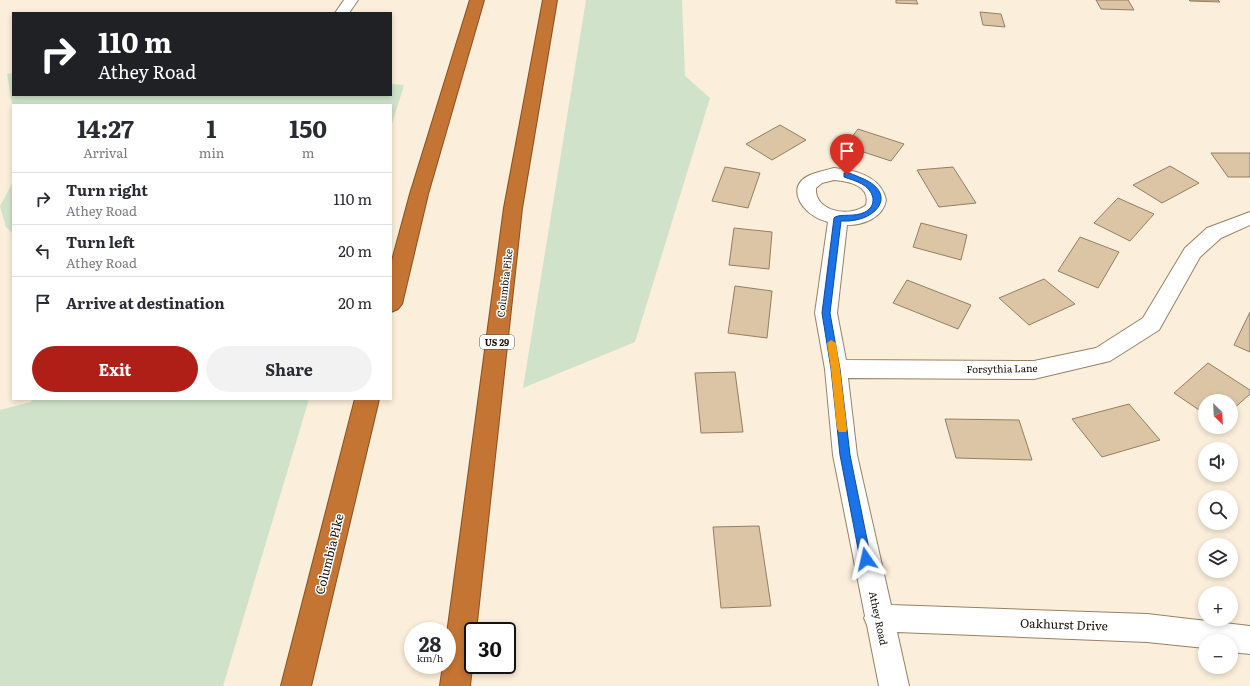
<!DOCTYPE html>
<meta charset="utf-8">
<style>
:root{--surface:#fff;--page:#f2f2f3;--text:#2b2b33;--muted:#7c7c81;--line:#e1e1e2;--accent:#af1f18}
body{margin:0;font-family:Literata,serif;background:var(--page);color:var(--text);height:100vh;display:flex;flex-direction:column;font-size:15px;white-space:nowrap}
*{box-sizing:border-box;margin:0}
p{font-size:13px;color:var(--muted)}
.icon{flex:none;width:22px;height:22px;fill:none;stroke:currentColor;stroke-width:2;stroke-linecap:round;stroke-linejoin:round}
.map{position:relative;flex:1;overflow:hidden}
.details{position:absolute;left:12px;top:104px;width:380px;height:296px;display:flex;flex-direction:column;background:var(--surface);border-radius:0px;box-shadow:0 2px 6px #0003}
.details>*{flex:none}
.guide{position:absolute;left:12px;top:12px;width:380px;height:84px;border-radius:0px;box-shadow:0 2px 6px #0003;background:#202124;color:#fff;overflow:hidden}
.needle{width:26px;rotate:156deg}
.fabs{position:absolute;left:1198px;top:394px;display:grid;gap:8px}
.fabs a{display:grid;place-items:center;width:40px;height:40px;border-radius:50%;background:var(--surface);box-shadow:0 2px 6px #0003;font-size:20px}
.speed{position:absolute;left:404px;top:622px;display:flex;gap:8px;font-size:20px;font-weight:700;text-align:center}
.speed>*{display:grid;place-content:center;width:52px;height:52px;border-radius:50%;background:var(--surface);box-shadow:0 2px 6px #0003;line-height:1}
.speed small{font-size:10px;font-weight:400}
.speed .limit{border:2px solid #111;border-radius:6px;background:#fff;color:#111}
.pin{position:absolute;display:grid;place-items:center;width:34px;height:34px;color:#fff;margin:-41px -17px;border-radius:50% 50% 50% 0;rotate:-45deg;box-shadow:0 0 4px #0007}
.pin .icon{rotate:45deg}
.me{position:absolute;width:44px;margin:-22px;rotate:349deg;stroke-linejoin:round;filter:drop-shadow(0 0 3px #0008)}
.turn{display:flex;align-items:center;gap:14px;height:84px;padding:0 20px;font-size:18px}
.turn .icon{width:52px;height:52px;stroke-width:2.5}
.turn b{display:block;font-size:28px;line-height:34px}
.eta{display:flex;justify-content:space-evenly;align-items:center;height:68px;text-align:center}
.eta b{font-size:24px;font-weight:700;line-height:28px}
.action{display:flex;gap:8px;margin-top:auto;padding:8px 20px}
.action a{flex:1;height:46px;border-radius:24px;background:var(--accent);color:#fff;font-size:16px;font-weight:700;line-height:46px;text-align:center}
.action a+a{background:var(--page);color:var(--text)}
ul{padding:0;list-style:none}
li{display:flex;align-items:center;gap:12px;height:52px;padding:0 20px;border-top:1px solid var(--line)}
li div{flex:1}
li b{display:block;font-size:15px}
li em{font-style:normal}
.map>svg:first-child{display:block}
.green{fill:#d0e2c9}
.building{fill:#dbc5a5;stroke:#947f61}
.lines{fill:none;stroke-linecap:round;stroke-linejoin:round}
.minor-casing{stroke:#978264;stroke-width:2}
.highway-casing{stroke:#875122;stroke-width:2}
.minor{fill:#fff;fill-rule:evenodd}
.highway{fill:#c57533;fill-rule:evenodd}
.route{fill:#1a73e8;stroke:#114b97}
.slow{fill:#f59e0b}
.labels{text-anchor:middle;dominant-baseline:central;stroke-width:3;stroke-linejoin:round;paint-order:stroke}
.shield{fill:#fff;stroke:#5a564f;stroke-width:1}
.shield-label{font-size:9px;font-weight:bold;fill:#140d03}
.street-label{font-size:10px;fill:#140d03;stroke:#fff}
.near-street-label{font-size:12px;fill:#140d03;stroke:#fff}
</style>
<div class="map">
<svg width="1250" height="686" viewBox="0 0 1250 686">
<rect width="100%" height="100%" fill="#fbeeda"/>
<g class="green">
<polygon points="586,0 682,0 685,76 710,98 635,342 523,388"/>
<polygon points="13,73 13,95 391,95 391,84 404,85 391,127 391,105 13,105 13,110 7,74"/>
<polygon points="13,182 13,234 6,227 0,206"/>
<polygon points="32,399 309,399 223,686 0,686 0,410 31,402"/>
</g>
<g class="building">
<polygon points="896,0 916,0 918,4 896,3"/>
<polygon points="1096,0 1128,0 1134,10 1101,9"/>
<polygon points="1189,0 1218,0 1220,2 1190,1"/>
<polygon points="980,12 1001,14 1005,27 983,25"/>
<polygon points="780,125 806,140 772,160 746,144"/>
<polygon points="858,129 904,144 891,161 845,146"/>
<polygon points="1211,153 1250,153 1250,177 1228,177"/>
<polygon points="1170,166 1199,183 1162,203 1133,185"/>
<polygon points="725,167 760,173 748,208 712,201"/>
<polygon points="953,167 976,203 939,207 917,170"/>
<polygon points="1118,198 1154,214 1130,241 1094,223"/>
<polygon points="921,223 967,235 961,260 913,247"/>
<polygon points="734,228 772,232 769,269 729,265"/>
<polygon points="1080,237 1119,252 1098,288 1058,271"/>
<polygon points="1044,279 1075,304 1029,325 999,298"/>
<polygon points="907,280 971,305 958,329 893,303"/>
<polygon points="735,286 772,291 767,338 728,333"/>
<polygon points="1250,312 1250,352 1234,345"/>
<polygon points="1208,363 1250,390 1250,394 1231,411 1231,401 1205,401 1205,414 1174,393"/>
<polygon points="735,372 743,432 701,433 695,373"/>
<polygon points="1129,404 1160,440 1102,457 1072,419"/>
<polygon points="945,419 1019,420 1032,460 956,458"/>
<polygon points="759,526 771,606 721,608 713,527"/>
</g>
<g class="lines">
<g class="minor-casing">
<g id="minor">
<polygon points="344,0 358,0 349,13 335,13"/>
<path d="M834,168C855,170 881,176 886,200C883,218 863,225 847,225L837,313L846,360L1034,361L1096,348L1143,318L1185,248L1207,228L1250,212V225L1221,238L1200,257L1159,330L1110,361L1034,379L848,378L857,455L891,605L1147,614L1250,626V654L1231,652V641H1205V648L1147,642L897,632L909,686H879L867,625L864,618L865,616L833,455L825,369L815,313L828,222C823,220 818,219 814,216C798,206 788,185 810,175C817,172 826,170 834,168ZM834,180C849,181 871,186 866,205C851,218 814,212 816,188L822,183Z"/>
</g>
</g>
<g class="highway-casing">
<g id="highway">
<polygon points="470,0 484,0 428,194 402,304 398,309 391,312 391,264 410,194"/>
<polygon points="543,0 557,0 522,208 476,631 473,631 473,657 470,686 440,686 443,665 447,665 447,634 504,208"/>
<polygon points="355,399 379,399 311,686 281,686"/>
</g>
</g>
<use href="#minor" class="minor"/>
<use href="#highway" class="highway"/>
</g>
<path class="route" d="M844,173C849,172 854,175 859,177C900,192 878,223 841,221L830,313L840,369L850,455L871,559L870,562L866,564L862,562L860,559L840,455L831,369L822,313L834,218C840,212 861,220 871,207C873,204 873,201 873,198C870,184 855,181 844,177Z"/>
<polygon class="slow" points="831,340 836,343 840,369 847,429 846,432 839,432 837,429 831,369 827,343"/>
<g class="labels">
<rect class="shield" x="480" y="335" width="34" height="14" rx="3"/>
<g class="shield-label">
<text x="497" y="342">US 29</text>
</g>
<g class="street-label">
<text transform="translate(504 283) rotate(-83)">Columbia Pike</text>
<text transform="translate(1002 368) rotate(-1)">Forsythia Lane</text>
<text transform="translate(879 618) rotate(78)">Athey Road</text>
</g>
<g class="near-street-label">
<text transform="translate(329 554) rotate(-76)">Columbia Pike</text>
<text transform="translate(1064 624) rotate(2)">Oakhurst Drive</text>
</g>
</g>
</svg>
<div class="fabs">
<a><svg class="needle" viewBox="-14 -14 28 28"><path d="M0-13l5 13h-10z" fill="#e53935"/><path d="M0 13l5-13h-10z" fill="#7c7c81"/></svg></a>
<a><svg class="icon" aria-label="sound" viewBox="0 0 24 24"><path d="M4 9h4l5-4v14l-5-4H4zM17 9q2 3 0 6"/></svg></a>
<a><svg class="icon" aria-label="search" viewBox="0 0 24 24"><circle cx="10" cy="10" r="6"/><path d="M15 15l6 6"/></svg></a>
<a><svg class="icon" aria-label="layers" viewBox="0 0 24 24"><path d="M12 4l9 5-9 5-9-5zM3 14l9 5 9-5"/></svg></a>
<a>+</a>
<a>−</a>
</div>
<div class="speed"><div>28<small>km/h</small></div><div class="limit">30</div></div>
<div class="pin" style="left:847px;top:175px;background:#d93025"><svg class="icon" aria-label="arrive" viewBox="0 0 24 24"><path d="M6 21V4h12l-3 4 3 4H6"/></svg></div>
<svg class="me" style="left:866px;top:559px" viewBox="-20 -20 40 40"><path d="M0-17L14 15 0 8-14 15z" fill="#1a73e8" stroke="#fff" stroke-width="4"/></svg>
<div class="guide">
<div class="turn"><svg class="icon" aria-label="right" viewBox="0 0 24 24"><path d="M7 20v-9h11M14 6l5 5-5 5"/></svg><div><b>110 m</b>Athey Road</div></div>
</div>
<section class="details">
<div class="eta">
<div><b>14:27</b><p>Arrival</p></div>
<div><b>1</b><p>min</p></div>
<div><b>150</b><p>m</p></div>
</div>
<ul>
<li><svg class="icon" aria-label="right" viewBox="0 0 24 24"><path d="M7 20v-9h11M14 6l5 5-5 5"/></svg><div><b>Turn right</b><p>Athey Road</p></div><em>110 m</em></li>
<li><svg class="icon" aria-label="left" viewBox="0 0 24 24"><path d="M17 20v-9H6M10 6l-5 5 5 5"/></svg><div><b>Turn left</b><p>Athey Road</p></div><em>20 m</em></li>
<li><svg class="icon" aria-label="arrive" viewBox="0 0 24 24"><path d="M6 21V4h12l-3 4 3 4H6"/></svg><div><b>Arrive at destination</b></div><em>20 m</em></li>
</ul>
<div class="action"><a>Exit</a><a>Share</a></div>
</section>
</div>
